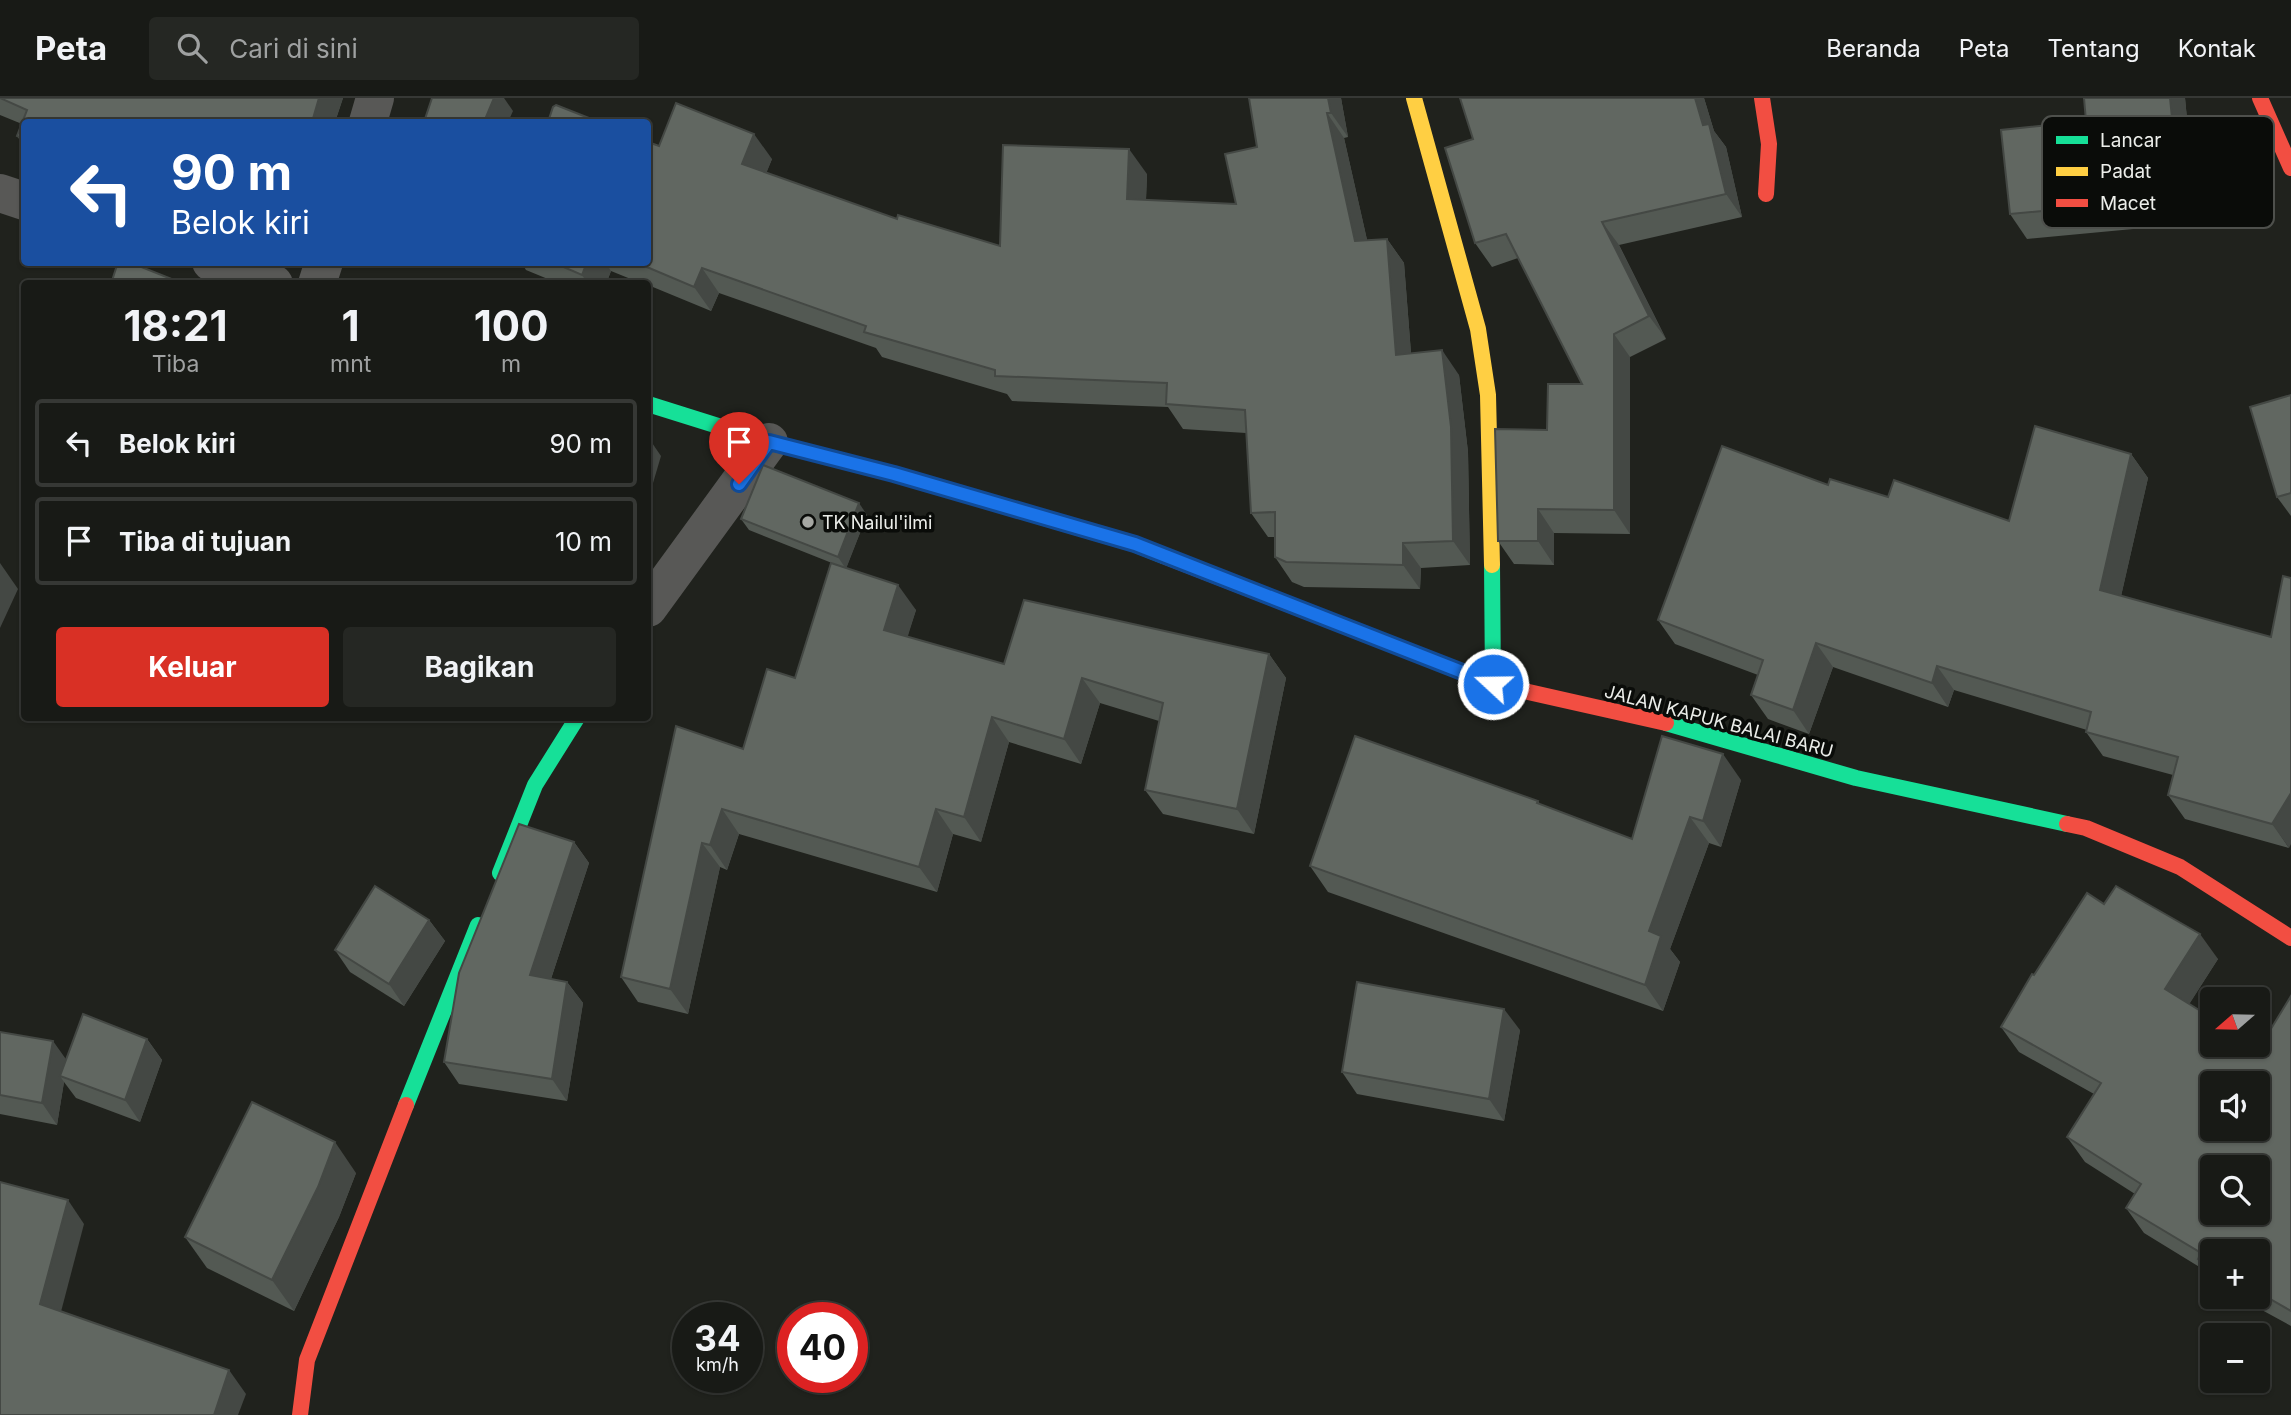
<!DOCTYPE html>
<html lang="id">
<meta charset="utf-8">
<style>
:root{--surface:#181a16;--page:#252723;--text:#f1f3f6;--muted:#9fa1a1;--line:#363835;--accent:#d93025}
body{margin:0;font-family:Inter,sans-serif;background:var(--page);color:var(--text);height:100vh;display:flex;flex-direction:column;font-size:26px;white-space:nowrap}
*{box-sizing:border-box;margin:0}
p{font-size:23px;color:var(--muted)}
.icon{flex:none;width:38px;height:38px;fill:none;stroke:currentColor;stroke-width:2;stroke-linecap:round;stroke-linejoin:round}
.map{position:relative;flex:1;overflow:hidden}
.side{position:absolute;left:21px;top:182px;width:630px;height:441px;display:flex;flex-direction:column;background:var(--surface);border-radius:7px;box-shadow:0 2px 5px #0004,0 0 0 2px var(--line)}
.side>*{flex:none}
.guide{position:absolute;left:21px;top:21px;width:630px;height:147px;border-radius:7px;box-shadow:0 2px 5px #0004,0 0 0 2px var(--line);background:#1a4fa0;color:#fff;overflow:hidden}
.needle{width:46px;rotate:250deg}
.tools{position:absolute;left:2200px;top:889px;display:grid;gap:14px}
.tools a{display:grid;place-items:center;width:70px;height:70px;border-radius:7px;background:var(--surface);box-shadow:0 2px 5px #0004,0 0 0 2px var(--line);font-size:35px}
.speed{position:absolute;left:672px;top:1204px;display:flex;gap:14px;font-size:35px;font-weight:700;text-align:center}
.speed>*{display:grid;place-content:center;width:91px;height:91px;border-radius:50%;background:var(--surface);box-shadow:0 2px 5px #0004,0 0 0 2px var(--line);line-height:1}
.speed small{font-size:18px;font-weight:400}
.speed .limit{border:10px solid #d22;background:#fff;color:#111}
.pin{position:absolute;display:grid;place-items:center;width:60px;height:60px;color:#fff;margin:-72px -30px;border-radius:50% 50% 50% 0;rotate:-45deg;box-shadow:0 0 7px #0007}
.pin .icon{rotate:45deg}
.me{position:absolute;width:77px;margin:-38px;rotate:291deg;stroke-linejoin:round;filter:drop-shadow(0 0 5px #0008)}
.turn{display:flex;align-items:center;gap:24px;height:147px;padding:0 35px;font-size:32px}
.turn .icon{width:91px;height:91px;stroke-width:2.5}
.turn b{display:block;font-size:49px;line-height:60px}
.eta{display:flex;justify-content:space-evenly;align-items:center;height:119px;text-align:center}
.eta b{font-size:42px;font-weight:700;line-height:49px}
.action{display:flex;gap:14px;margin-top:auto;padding:14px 35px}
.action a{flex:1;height:80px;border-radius:7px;background:var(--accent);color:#fff;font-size:28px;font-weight:700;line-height:80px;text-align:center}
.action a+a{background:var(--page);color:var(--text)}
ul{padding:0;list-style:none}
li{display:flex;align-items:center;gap:21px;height:88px;margin:0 14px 10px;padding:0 21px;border:4px solid var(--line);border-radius:7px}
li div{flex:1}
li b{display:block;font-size:26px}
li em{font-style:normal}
header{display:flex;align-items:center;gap:42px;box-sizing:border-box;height:98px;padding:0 35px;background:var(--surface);border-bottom:2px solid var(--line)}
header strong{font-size:33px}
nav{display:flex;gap:38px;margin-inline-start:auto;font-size:24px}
.search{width:490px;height:63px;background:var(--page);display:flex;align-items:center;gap:18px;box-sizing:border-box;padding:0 24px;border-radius:7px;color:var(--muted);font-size:26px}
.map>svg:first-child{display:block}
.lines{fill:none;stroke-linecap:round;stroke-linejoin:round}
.street{stroke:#585856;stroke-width:38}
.fast{stroke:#16e098;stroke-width:16}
.slow{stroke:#ffcf43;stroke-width:16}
.jam{stroke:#f24e42;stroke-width:16}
.wall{fill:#535953}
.shaded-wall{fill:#444844}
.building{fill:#616761;stroke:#444844;stroke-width:2;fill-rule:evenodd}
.route-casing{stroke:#114b97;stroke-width:18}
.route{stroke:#1a73e8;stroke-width:12}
.poi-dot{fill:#a5a7a2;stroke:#0a0c09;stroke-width:2.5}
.labels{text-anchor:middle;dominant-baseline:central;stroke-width:7;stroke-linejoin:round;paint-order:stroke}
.poi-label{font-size:18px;fill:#eceeea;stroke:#0a0c09;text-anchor:start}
.street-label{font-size:18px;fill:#eceeea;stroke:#0a0c09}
.key{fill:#0a0c09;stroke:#4e504c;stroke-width:2}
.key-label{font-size:19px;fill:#eceeea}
</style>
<header>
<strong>Peta</strong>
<div class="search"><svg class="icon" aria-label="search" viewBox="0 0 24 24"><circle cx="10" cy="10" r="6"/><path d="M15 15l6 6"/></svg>Cari di sini</div>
<nav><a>Beranda</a><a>Peta</a><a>Tentang</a><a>Kontak</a></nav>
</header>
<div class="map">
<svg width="2291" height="1317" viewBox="0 0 2291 1317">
<rect width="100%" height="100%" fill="#20221d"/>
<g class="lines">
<g class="street">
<polyline points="368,24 375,0"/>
<polyline points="0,95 24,103"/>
<polyline points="211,164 274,186"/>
<polyline points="317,186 324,164"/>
<polyline points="648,510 769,344"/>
</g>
<g class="fast">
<polyline points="648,306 769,344 894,376 1134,446 1164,458"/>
<polyline points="1492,467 1493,586"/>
<polyline points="1666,625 1856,680 2067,726"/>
<polyline points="500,775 535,687 577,620"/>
<polyline points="406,1007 478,827"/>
</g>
<polyline class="slow" points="1414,0 1478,231 1488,297 1492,467"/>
<g class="jam">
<polyline points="1762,0 1769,46 1766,96"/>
<polyline points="2260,0 2291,70"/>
<polyline points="1164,458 1493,586 1666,625"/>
<polyline points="2067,726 2086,730 2180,769 2291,840"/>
<polyline points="300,1317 307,1262 406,1007"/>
</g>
</g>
<g class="wall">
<polygon points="0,0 343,0 335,24 24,24 24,48 17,38 22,26 0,17"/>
<polygon points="1249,0 1341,0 1348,39 1344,40 1367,142 1387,141 1404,165 1411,255 1459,277 1468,354 1470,467 1421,470 1420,491 1304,489 1292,484 1275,459 1275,439 1268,439 1251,415 1246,335 1183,331 1168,309 1012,303 1007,296 882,259 876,250 719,195 711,213 648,187 648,186 643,186 611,173 606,186 560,186 526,172 521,164 648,164 659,48 772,61 766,75 897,121 1000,148 1147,76 1146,102 1236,106 1257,49"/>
<polygon points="1460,0 1704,0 1714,33 1726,49 1742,119 1619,147 1666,241 1630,259 1630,436 1554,435 1554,467 1514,466 1498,443 1547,332 1582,286 1518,160 1492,169 1475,145 1473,41"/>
<polygon points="2185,0 2197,125 2027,141 2010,116 2086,23"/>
<polygon points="2291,297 2291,418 2277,399"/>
<polygon points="2131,356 2148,380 2121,498 2289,750 2185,721 2168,697 2173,677 2103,658 2086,634 2087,632 1954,592 1948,609 1833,569 1809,636 1768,621 1751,597 1758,577 1675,546 1658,522 1828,387 2009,423"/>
<polygon points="867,417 846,470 916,512 907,539 1004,566 1269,556 1286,580 1254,736 1163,716 1145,692 1159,623 1100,605 1081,666 1009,644 981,744 953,736 937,794 739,736 727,772 720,769 688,916 638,904 621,879 743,651 795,580 842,469 749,432 741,421"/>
<polygon points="1741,682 1721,749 1709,745 1670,851 1680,864 1663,913 1328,794 1310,768 1538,703 1540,706 1632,741"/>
<polygon points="574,744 589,765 551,881 567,884 583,905 567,1003 459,986 444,964"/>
<polygon points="2104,806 2218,861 2189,906 2256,948 2269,934 2291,898 2291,1228 2238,1199 2258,1199 2258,1153 2212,1153 2212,1181 2206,1173 2144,1135 2126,1110 2135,1096 2085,1064 2067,1039 2094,996 2019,954 2001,929 2034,877"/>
<polygon points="429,822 445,843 404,908 350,874 335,852"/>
<polygon points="1520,932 1504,1023 1357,996 1342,974"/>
<polygon points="0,934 66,962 147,941 162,962 140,1024 76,1000 64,984 57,1027 0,1016"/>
<polygon points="356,1075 339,1119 294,1213 207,1170 185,1139"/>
</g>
<g class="shaded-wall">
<polygon points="319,0 343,0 335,24 312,24"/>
<polygon points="494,0 504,0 513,13 508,24 484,24"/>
<polygon points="1328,0 1341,0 1348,39 1331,15"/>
<polygon points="1695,0 1704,0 1714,33 1726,49 1742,119 1726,96"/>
<polygon points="2170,0 2185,0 2197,125 2180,100"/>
<polygon points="1327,15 1344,40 1373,168 1355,143"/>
<polygon points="754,36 772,61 760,91 742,66"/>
<polygon points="1129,51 1147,76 1145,125 1127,101"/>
<polygon points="1602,124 1619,147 1666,241 1649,218"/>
<polygon points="1387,141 1404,165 1413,281 1396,257"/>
<polygon points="587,164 605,164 611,173 606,186 588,186 582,177"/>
<polygon points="702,170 719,195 711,213 694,189"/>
<polygon points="1614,236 1630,259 1630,436 1614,412"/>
<polygon points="1442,252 1459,277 1468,354 1470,467 1453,443"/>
<polygon points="648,339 661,358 648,402"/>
<polygon points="2131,356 2148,380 2117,516 2100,492"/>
<polygon points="859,405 867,417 846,471 838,459"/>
<polygon points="1538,411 1554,435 1554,467 1538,443"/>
<polygon points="1403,445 1421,470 1420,491 1403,467"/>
<polygon points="0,465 18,491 0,530"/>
<polygon points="898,487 916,512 902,557 884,532"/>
<polygon points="1816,545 1833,569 1809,636 1793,612"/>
<polygon points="1269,556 1286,580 1254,736 1237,711"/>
<polygon points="1937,568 1954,592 1948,609 1932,585"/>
<polygon points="1082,580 1100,605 1081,666 1064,641"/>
<polygon points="992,619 1009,644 981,744 964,719"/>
<polygon points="1723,656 1741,682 1721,749 1703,723"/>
<polygon points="2291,695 2291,746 2289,750 2272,726"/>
<polygon points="722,711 739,736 727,772 710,747"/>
<polygon points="936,711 953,736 937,794 919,769"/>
<polygon points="1690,719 1709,745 1670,851 1680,864 1663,913 1645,887 1649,833"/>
<polygon points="574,744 589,765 545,899 530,877"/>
<polygon points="702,745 720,769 688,916 670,891"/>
<polygon points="429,822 445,843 404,908 389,886"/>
<polygon points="2200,836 2218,861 2183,916 2165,891"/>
<polygon points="567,884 583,905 567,1003 552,981"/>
<polygon points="1504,911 1520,932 1504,1023 1489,1001"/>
<polygon points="147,941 162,962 140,1024 125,1002"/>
<polygon points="53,943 68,964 60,978 64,984 57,1027 42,1005"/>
<polygon points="335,1044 356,1075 339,1119 294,1213 272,1182"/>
<polygon points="68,1102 84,1126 57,1229 40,1206"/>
<polygon points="229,1272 246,1296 238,1317 214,1317"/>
</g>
<g class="building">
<polygon points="0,0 319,0 312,24 24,24 24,41 17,38 27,12"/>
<polygon points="432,0 494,0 484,24 424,24"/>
<polygon points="1249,0 1328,0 1331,15 1327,15 1355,143 1387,141 1396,257 1442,252 1451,329 1453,443 1403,445 1403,467 1286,464 1275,459 1275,414 1251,415 1245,312 1166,306 1167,285 995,278 995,272 864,234 866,228 702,170 694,189 635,164 648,164 648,44 659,48 676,5 754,36 742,66 897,121 898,117 1000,148 1003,47 1129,51 1127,101 1236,106 1225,56 1257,49"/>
<polygon points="1460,0 1695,0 1703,27 1709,26 1726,96 1602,124 1649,218 1614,236 1614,412 1538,411 1538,443 1498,443 1495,331 1547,332 1548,286 1582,286 1506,136 1475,145 1445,50 1473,41"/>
<polygon points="2084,0 2170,0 2180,100 2010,116 2001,32 2086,23"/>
<polygon points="556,7 599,24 548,24 553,9"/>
<polygon points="118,164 129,164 184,186 111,186"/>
<polygon points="552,164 587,164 582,177"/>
<polygon points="2291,297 2291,395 2277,399 2250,309"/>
<polygon points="2035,328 2131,356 2100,492 2271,539 2283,478 2291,480 2291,695 2272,726 2168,697 2178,659 2086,634 2091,614 1937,568 1932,585 1816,545 1793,612 1751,597 1763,562 1658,522 1722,348 1828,387 1830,381 1888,399 1894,382 2009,423"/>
<polygon points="763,367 859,405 838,459 741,421"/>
<polygon points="831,465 898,487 884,532 1004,566 1024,502 1269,556 1237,711 1145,692 1163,605 1082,580 1064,641 992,619 964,719 936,711 919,769 722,711 710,747 702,745 670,891 621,879 676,628 743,651 767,571 795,580"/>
<polygon points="1355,638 1538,703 1537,705 1632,741 1662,638 1723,656 1703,723 1690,719 1649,833 1661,838 1645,887 1310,768"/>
<polygon points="519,726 574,744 530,877 567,884 552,981 444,964 459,875"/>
<polygon points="375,788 429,822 389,886 335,852"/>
<path d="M2116,788L2200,836L2165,891L2212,920V947H2254L2256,948L2265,932L2269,934L2291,898V1213L2258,1194V1153H2212V1169L2198,1161L2201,1155L2126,1110L2141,1086L2067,1039L2101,985L2001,929L2032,876L2034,877L2087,795L2104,806ZM2212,985H2258V1031H2212ZM2212,1069H2258V1115H2212Z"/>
<polygon points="1357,884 1504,911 1489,1001 1342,974"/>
<polygon points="83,916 147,941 125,1002 60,978"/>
<polygon points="0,934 53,943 42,1005 0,997"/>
<polygon points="252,1004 335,1044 318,1089 272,1182 185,1139"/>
<polygon points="0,1084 68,1102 40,1206 229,1272 214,1317 0,1317"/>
</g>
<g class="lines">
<g class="route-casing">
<polyline id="route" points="739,386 769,344 894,376 1135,446 1493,586"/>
</g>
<use href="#route" class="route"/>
</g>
<circle class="poi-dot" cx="808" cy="424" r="7"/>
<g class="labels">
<g class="poi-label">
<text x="822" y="424">TK Nailul'ilmi</text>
</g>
<g class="street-label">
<text transform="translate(1719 623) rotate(15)">JALAN KAPUK BALAI BARU</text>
</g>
</g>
<rect x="2042" y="18" width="232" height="112" rx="10" class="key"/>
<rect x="2056" y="38" width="32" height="8" fill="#16e098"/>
<rect x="2056" y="69" width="32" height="9" fill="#ffcf43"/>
<rect x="2056" y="101" width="32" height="8" fill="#f24e42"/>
<g class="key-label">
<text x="2100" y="49">Lancar</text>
<text x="2100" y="80">Padat</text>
<text x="2100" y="112">Macet</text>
</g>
</svg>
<div class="tools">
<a><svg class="needle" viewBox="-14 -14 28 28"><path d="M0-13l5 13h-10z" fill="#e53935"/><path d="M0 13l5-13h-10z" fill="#9fa1a1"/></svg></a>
<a><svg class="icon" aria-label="sound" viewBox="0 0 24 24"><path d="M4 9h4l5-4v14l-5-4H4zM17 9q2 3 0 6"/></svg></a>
<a><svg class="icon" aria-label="search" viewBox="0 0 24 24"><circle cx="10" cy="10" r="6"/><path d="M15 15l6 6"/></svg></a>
<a>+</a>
<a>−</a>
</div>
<div class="speed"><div>34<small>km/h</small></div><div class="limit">40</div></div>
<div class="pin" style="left:739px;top:386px;background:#d93025"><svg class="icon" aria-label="arrive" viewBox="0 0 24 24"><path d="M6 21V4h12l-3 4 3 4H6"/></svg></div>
<svg class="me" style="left:1493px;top:586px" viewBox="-20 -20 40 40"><circle r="17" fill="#1a73e8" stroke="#fff" stroke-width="3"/><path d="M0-11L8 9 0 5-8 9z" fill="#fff"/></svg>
<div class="guide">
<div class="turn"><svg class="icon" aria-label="left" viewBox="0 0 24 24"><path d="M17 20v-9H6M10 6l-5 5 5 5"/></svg><div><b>90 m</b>Belok kiri</div></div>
</div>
<section class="side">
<div class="eta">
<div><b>18:21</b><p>Tiba</p></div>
<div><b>1</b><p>mnt</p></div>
<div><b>100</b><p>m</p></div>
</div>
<ul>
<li><svg class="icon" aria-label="left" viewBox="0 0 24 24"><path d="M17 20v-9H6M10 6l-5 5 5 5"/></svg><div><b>Belok kiri</b></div><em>90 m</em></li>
<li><svg class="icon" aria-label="arrive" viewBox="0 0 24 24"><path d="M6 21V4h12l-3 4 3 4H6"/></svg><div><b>Tiba di tujuan</b></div><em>10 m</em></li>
</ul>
<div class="action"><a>Keluar</a><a>Bagikan</a></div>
</section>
</div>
